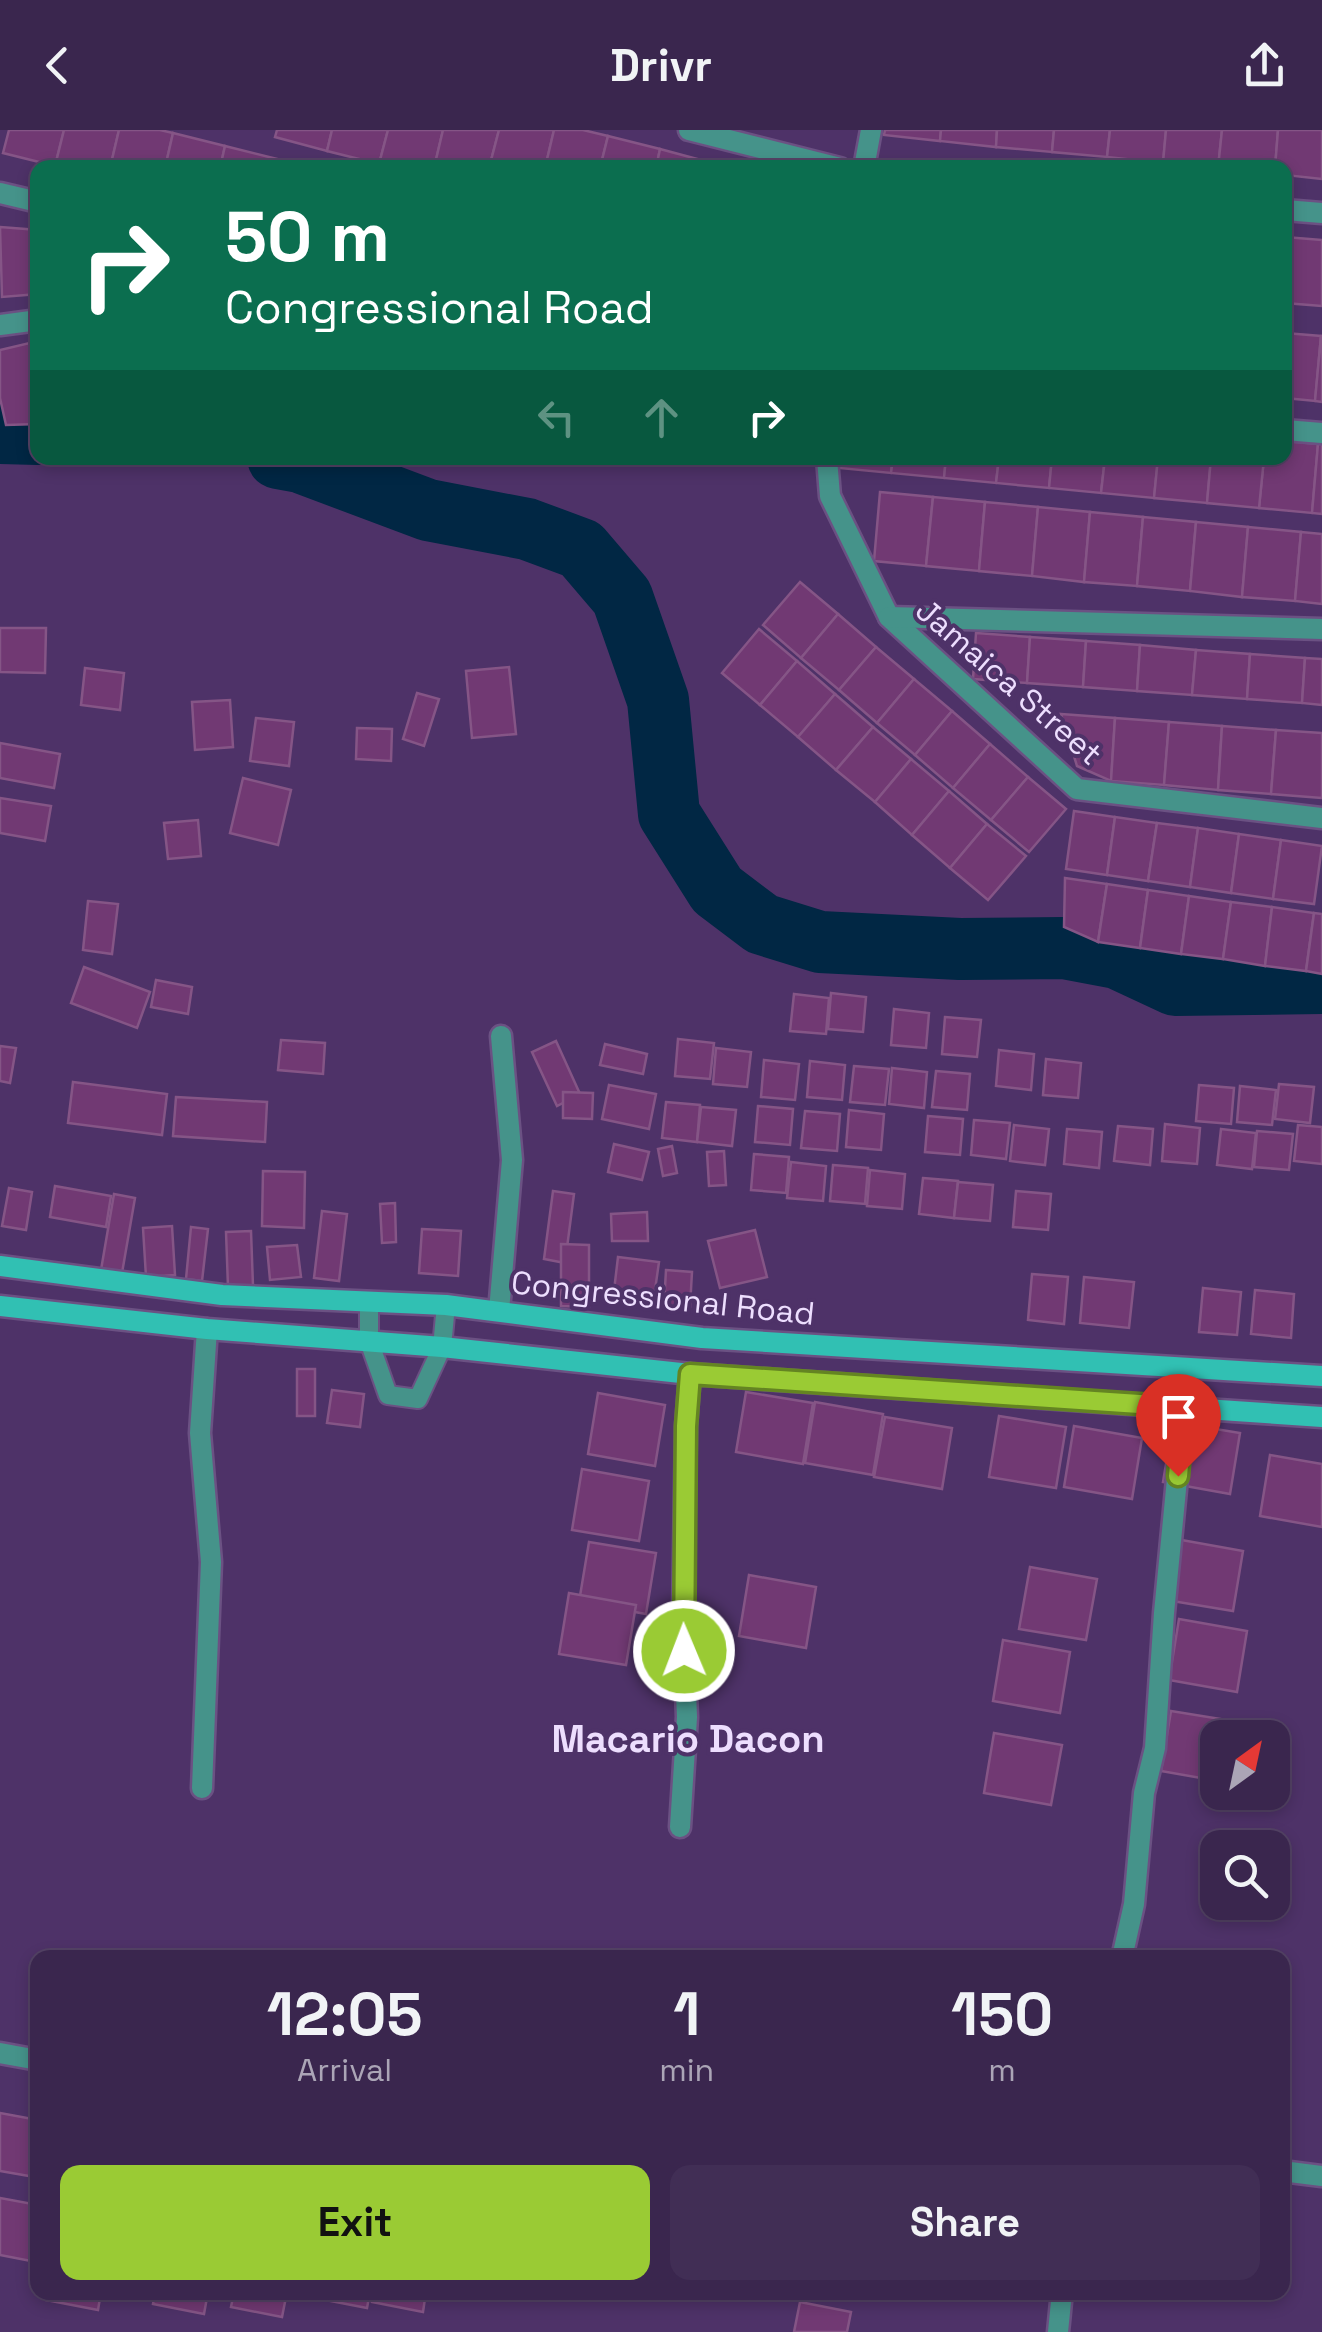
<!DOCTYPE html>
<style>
:root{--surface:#3a264e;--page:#412e55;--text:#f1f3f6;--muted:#aba5b6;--line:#544366;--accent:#9acb34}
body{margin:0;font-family:"Space Grotesk",sans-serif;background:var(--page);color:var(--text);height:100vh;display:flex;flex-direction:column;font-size:38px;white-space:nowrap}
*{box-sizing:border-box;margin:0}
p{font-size:32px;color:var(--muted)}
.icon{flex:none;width:55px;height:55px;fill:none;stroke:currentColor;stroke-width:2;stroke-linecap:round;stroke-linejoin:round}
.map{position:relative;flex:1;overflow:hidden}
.drawer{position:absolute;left:30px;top:1820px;width:1260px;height:350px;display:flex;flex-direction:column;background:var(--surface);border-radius:20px;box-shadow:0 5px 15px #0003,0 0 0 2px var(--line)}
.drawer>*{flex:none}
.hud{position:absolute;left:30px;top:30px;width:1262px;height:305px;border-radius:20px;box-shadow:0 5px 15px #0003,0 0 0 2px var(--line);background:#0b6e4f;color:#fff;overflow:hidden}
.needle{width:65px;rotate:33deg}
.tools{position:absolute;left:1200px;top:1590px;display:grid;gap:20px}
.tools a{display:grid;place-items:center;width:90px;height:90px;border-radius:20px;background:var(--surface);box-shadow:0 5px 15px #0003,0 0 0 2px var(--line);font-size:50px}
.pin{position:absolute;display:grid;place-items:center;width:85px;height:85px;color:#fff;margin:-102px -42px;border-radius:50% 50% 50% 0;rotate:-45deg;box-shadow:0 0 10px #0007}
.pin .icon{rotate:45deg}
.me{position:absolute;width:110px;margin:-55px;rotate:359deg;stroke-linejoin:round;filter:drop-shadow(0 0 8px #0008)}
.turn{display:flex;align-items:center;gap:35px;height:210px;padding:0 30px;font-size:45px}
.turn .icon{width:130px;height:130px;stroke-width:2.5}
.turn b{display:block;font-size:70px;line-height:85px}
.lanes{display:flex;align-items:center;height:95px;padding:0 30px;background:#0003;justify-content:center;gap:50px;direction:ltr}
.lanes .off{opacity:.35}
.eta{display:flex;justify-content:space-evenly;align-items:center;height:170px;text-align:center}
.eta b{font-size:60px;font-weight:800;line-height:70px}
.primary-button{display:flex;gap:20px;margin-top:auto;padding:20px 30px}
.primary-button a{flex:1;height:115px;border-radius:20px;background:var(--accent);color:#111;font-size:40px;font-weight:800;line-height:115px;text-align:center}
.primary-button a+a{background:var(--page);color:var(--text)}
header{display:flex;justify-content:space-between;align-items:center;height:130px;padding:0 30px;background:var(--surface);font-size:45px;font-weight:800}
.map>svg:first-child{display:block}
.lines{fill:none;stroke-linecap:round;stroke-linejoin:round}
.river{stroke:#012744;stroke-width:62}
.building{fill:#713973;stroke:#855586;stroke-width:2.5}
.service-casing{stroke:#6b5183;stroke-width:22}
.minor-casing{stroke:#6b5183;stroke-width:25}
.secondary-casing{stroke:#6b5183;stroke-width:25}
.service{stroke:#45938a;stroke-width:18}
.minor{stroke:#45938a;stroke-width:20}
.secondary{stroke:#31c0b3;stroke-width:20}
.route-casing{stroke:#648422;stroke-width:25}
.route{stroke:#9acb34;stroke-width:18}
.labels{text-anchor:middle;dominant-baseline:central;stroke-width:8;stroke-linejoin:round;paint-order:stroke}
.street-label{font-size:32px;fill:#eddefe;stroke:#4e3268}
.quarter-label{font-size:38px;font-weight:bold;fill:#eddefe;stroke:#4e3268}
</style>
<header><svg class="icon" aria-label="back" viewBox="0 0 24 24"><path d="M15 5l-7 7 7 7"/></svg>Drivr<svg class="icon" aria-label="share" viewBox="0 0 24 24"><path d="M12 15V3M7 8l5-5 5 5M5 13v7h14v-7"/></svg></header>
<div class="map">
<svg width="1322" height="2202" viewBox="0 0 1322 2202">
<rect width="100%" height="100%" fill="#4e3268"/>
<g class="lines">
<g class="river">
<polyline points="0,303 38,304"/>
<polyline points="278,328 300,332 428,380 527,399 581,419 622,467 658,570 669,684 717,760 762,794 820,812 960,819 1064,818 1117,828 1175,855 1322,853"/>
</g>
</g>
<g class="building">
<polygon points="9,0 64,0 55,36 3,23"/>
<polygon points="64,0 119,0 110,38 55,36"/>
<polygon points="119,0 160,0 173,3 165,38 110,38"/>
<polygon points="277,0 332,0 327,21 275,7"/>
<polygon points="332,0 388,0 379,34 327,21"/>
<polygon points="388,0 443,0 434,38 394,38 379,34"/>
<polygon points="443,0 499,0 489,38 434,38"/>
<polygon points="499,0 554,0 545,38 489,38"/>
<polygon points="554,0 583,0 608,6 600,38 545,38"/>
<polygon points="885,0 941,0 940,11 884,5"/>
<polygon points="941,0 997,0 996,17 940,11"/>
<polygon points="997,0 1054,0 1052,22 996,17"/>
<polygon points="1054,0 1110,0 1107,27 1052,22"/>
<polygon points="1110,0 1166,0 1163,33 1107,27"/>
<polygon points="1166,0 1222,0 1218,38 1163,33"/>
<polygon points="1222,0 1278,0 1275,38 1218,38"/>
<polygon points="1278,0 1322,0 1322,49 1285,45 1285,38 1275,38"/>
<polygon points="173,3 225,16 220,38 165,38"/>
<polygon points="608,6 660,19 656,38 600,38"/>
<polygon points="225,16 277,29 275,38 220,38"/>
<polygon points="660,19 712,33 711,38 656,38"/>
<polygon points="0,97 38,100 38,164 2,167"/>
<polygon points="1285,107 1322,110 1322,176 1285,173"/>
<polygon points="1285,203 1321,206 1315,271 1285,268"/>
<polygon points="1321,206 1322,206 1322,272 1315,271"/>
<polygon points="38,211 38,294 6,295 0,268 0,220"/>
<polygon points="1285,311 1318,314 1312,383 1259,378 1264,328 1285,328"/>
<polygon points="1318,314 1322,314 1322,384 1312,383"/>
<polygon points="840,328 893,328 891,343 839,338"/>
<polygon points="893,328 946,328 944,348 891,343"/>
<polygon points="946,328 999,328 996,353 944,348"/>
<polygon points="999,328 1052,328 1049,358 996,353"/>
<polygon points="1052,328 1105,328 1101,363 1049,358"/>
<polygon points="1105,328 1158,328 1154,368 1101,363"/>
<polygon points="1158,328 1211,328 1207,373 1154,368"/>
<polygon points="1211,328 1264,328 1259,378 1207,373"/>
<polygon points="880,362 933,367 926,436 874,431"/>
<polygon points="933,367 985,372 979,441 926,436"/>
<polygon points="985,372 1038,377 1032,446 979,441"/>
<polygon points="1038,377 1090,382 1084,452 1032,446"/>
<polygon points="1090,382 1143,387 1137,456 1084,452"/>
<polygon points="1143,387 1196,392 1190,461 1137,456"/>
<polygon points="1196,392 1248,397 1242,467 1190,461"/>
<polygon points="1248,397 1301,402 1295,471 1242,467"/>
<polygon points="1301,402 1322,404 1322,474 1295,471"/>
<polygon points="800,452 838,484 801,528 763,495"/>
<polygon points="838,484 876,517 839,560 801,528"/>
<polygon points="0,498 46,498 45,543 0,542"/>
<polygon points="759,499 797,531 760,575 722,543"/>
<polygon points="976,503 1030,507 1027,553 973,549"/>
<polygon points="1030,507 1086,511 1083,557 1027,553"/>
<polygon points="1086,511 1140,515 1137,561 1083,557"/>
<polygon points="1140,515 1196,520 1192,565 1137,561"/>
<polygon points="876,517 914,549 877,593 839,560"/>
<polygon points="1196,520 1250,524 1247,569 1192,565"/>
<polygon points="1250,524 1305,528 1302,573 1247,569"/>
<polygon points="1305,528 1322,529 1322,575 1302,573"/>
<polygon points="797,531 835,564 798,607 760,575"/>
<polygon points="509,537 516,604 472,608 466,541"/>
<polygon points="85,538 124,543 120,580 81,575"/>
<polygon points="914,549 952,581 915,625 877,593"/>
<polygon points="417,563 439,569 424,616 403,609"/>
<polygon points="835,564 873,597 836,640 798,607"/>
<polygon points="230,570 233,617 195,620 192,572"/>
<polygon points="952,581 990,614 953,658 915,625"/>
<polygon points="1061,584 1115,588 1111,651 1077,636"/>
<polygon points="256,588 294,592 289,636 250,631"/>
<polygon points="1115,588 1169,592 1164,655 1111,651"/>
<polygon points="1169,592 1222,596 1218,660 1164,655"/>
<polygon points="1222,596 1276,600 1271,664 1218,660"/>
<polygon points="873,597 911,629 875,672 836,640"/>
<polygon points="357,598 392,599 391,631 356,629"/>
<polygon points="1276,600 1322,603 1322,668 1271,664"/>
<polygon points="0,613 60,624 54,658 0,648"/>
<polygon points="990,614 1028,647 991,690 953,658"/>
<polygon points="911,629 949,661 912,705 875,672"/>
<polygon points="1028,647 1066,679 1029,722 991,690"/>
<polygon points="243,648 291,660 278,715 230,703"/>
<polygon points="949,661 987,694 950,738 912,705"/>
<polygon points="0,668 51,676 45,711 0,703"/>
<polygon points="1074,681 1115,687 1107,745 1066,739"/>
<polygon points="1115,687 1157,693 1148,751 1107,745"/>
<polygon points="198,690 201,726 168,729 164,693"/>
<polygon points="1157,693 1198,698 1190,757 1148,751"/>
<polygon points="987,694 1026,726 988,770 950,738"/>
<polygon points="1198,698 1239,704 1231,763 1190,757"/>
<polygon points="1239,704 1281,710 1273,769 1231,763"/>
<polygon points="1281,710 1322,716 1314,774 1273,769"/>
<polygon points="1065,748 1107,754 1098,812 1064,797"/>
<polygon points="1107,754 1148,760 1140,818 1098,812"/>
<polygon points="1148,760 1189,766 1181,824 1140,818"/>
<polygon points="1189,766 1231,772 1223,829 1181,824"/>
<polygon points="88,771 118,774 112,824 83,820"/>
<polygon points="1231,772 1272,777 1265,836 1223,829"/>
<polygon points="1272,777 1314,783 1306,841 1265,836"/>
<polygon points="1314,783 1322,784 1322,844 1306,841"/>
<polygon points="84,837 150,862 137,898 71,873"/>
<polygon points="156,850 192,857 188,884 151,877"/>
<polygon points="831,863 866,867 863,902 828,899"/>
<polygon points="794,864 829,868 826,904 790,901"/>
<polygon points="894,879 929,883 926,918 891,915"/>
<polygon points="945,887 981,890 977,927 942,924"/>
<polygon points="678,909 714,913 710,949 675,946"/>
<polygon points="281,910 325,913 323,944 278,940"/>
<polygon points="556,911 580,964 557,976 532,922"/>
<polygon points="605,914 647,924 643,944 600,935"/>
<polygon points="0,916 16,918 10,953 0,951"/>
<polygon points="716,918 751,922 747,957 713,954"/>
<polygon points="999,920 1034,924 1031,960 996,956"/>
<polygon points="1046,929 1081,933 1078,968 1043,965"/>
<polygon points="764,930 799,934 795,970 761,967"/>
<polygon points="810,931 845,935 842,970 807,967"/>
<polygon points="854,936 889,939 885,975 850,972"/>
<polygon points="892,938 927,942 924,978 889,974"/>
<polygon points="936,941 970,944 967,980 932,977"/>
<polygon points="73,952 167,964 162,1005 68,993"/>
<polygon points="1279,954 1314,957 1310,993 1275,989"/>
<polygon points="609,955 656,964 649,999 602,989"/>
<polygon points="1199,955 1234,958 1231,994 1196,991"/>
<polygon points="1240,956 1276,960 1272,995 1237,992"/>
<polygon points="563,962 593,963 592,989 563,988"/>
<polygon points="176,967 267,972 265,1012 173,1006"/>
<polygon points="666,972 700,975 697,1012 662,1008"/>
<polygon points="758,976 793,979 790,1015 755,1012"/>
<polygon points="701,977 736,980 732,1016 697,1012"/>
<polygon points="849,980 884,984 881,1020 846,1017"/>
<polygon points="805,981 840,984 837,1021 801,1018"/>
<polygon points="928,986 963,989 960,1025 925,1022"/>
<polygon points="974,990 1010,993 1006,1029 971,1025"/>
<polygon points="1165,994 1200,998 1197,1034 1162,1031"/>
<polygon points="1014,995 1049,999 1045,1035 1010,1031"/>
<polygon points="1298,995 1322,997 1322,1034 1294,1031"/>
<polygon points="1118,996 1153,999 1150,1035 1114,1031"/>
<polygon points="1067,999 1102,1002 1099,1038 1064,1034"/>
<polygon points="1221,999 1256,1003 1252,1039 1217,1035"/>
<polygon points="1257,1001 1293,1004 1289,1040 1254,1037"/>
<polygon points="614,1014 649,1022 642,1050 608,1042"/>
<polygon points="672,1016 677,1043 663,1046 658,1019"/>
<polygon points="724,1021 726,1055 709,1056 707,1022"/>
<polygon points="754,1024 789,1027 786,1063 751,1060"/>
<polygon points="791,1032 826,1036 823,1071 787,1068"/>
<polygon points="833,1035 868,1038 865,1074 830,1071"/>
<polygon points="870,1040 905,1044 902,1079 867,1076"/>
<polygon points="263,1041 305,1042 304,1098 262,1096"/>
<polygon points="923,1048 958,1051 954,1088 919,1084"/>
<polygon points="958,1052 993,1055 990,1091 954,1088"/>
<polygon points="55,1056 111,1066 106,1097 50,1087"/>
<polygon points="9,1058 32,1062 26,1100 2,1096"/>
<polygon points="553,1061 574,1064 565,1133 544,1129"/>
<polygon points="1016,1061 1051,1064 1048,1100 1013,1097"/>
<polygon points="114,1064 135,1068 122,1143 101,1140"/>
<polygon points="395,1073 396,1112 382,1113 380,1074"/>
<polygon points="322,1081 347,1084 339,1151 314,1148"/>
<polygon points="647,1082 648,1111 612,1111 611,1084"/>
<polygon points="172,1096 175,1145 146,1147 143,1098"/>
<polygon points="191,1097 208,1099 202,1151 186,1149"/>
<polygon points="422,1099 461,1101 458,1146 419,1143"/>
<polygon points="755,1100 767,1147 720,1158 708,1111"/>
<polygon points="251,1101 253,1156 228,1157 226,1102"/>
<polygon points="561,1114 589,1115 589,1177 561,1176"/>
<polygon points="297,1115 301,1147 270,1150 267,1117"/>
<polygon points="618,1127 659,1132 653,1174 613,1169"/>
<polygon points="666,1140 692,1142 690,1177 664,1175"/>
<polygon points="1032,1144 1068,1147 1064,1194 1028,1190"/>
<polygon points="1084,1147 1134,1152 1129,1198 1080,1193"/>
<polygon points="1203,1158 1241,1162 1237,1205 1199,1202"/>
<polygon points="1255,1160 1294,1164 1291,1208 1251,1204"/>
<rect x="297" y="1239" width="18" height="47"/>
<polygon points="332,1260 364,1264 360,1297 327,1293"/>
<polygon points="746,1262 813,1273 803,1334 736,1322"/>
<polygon points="598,1263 665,1275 655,1336 588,1324"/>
<polygon points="815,1272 883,1284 873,1345 805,1333"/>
<polygon points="999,1286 1066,1297 1056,1358 989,1347"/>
<polygon points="885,1287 952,1298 942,1359 874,1347"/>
<polygon points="1173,1292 1240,1303 1230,1364 1163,1352"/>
<polygon points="1074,1296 1142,1308 1132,1369 1064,1357"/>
<polygon points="1270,1325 1322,1334 1322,1397 1260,1386"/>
<polygon points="582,1339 649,1351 639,1411 572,1400"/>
<polygon points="1176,1409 1243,1421 1233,1481 1166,1470"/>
<polygon points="589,1412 656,1423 646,1484 579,1472"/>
<polygon points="1030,1437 1097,1449 1086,1510 1019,1499"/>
<polygon points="749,1445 816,1457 806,1518 739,1506"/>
<polygon points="569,1463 636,1475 626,1535 559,1524"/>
<polygon points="1179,1489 1247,1501 1237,1562 1169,1550"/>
<polygon points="1003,1510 1070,1522 1060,1583 993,1571"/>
<polygon points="1171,1581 1239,1592 1236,1608 1218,1608 1218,1651 1161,1641"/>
<polygon points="994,1603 1062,1615 1051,1675 984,1663"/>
<polygon points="0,1983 38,1990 29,2046 0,2041"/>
<polygon points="0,2068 38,2075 31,2131 0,2125"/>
<polygon points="48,2162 101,2162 98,2180 46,2170"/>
<polygon points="155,2162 208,2162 204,2184 153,2174"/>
<polygon points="234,2162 287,2162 282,2187 231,2177"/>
<polygon points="316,2162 370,2162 367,2178 315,2168"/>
<polygon points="373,2162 426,2162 423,2182 372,2172"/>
<polygon points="800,2172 851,2182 847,2202 794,2202"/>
</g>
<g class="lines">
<g class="service-casing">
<polyline id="service" points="369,1172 369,1211 388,1265 418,1269 442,1217 446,1175"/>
</g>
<g class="minor-casing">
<g id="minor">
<polyline points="689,0 840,38"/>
<polyline points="864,38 871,0"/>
<polyline points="0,63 38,72"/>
<polyline points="1285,80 1322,83"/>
<polyline points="0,195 38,190"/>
<polyline points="1285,300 1322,303"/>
<polyline points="827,328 830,366 889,487 1077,659 1322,688"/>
<polyline points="889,487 1322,499"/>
<polyline points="499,1181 512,1030 501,906"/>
<polyline points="202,1658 211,1432 200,1303 207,1199"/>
<polyline points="680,1697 687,1587 683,1488 686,1296 690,1244"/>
<polyline points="1122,1828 1134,1774 1144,1663 1155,1618 1164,1483 1184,1277"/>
<polyline points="0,1923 38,1930"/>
<polyline points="1282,2041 1322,2046"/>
<polyline points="1058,2202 1062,2162"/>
</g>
</g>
<g class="secondary-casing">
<g id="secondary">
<polyline points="0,1136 222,1165 446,1175 702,1208 1322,1246"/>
<polyline points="0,1176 207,1199 442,1217 690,1244 1322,1287"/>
</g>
</g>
<use href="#service" class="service"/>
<use href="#minor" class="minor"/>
<use href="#secondary" class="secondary"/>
</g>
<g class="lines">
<g class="route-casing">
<polyline id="route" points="684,1521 686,1296 690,1244 1184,1277 1178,1346"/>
</g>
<use href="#route" class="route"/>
</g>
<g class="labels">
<g class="street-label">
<text transform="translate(1009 552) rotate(41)">Jamaica Street</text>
<text transform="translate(663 1168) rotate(6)">Congressional Road</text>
</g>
<g class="quarter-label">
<text x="688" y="1609">Macario Dacon</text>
</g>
</g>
</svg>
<div class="tools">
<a><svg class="needle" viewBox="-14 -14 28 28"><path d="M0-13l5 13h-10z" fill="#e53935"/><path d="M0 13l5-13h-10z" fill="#aba5b6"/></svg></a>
<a><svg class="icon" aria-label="search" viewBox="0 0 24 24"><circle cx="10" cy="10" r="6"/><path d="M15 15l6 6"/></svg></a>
</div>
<div class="pin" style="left:1178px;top:1346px;background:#d93025"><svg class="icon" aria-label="arrive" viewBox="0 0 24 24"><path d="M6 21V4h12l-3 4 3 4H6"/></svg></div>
<svg class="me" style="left:684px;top:1521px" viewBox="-20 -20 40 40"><circle r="17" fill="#9acb34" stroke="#fff" stroke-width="3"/><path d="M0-11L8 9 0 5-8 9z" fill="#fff"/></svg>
<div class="hud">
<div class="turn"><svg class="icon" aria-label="right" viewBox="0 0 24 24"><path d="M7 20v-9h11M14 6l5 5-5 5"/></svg><div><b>50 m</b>Congressional Road</div></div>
<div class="lanes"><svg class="icon off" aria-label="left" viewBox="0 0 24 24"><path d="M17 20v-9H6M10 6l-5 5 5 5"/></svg><svg class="icon off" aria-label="ahead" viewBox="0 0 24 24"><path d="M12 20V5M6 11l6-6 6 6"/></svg><svg class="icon" aria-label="right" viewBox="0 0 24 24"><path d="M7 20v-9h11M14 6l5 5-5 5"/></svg></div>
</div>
<section class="drawer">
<div class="eta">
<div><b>12:05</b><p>Arrival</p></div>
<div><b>1</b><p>min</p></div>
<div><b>150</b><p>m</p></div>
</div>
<div class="primary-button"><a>Exit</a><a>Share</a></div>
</section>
</div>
